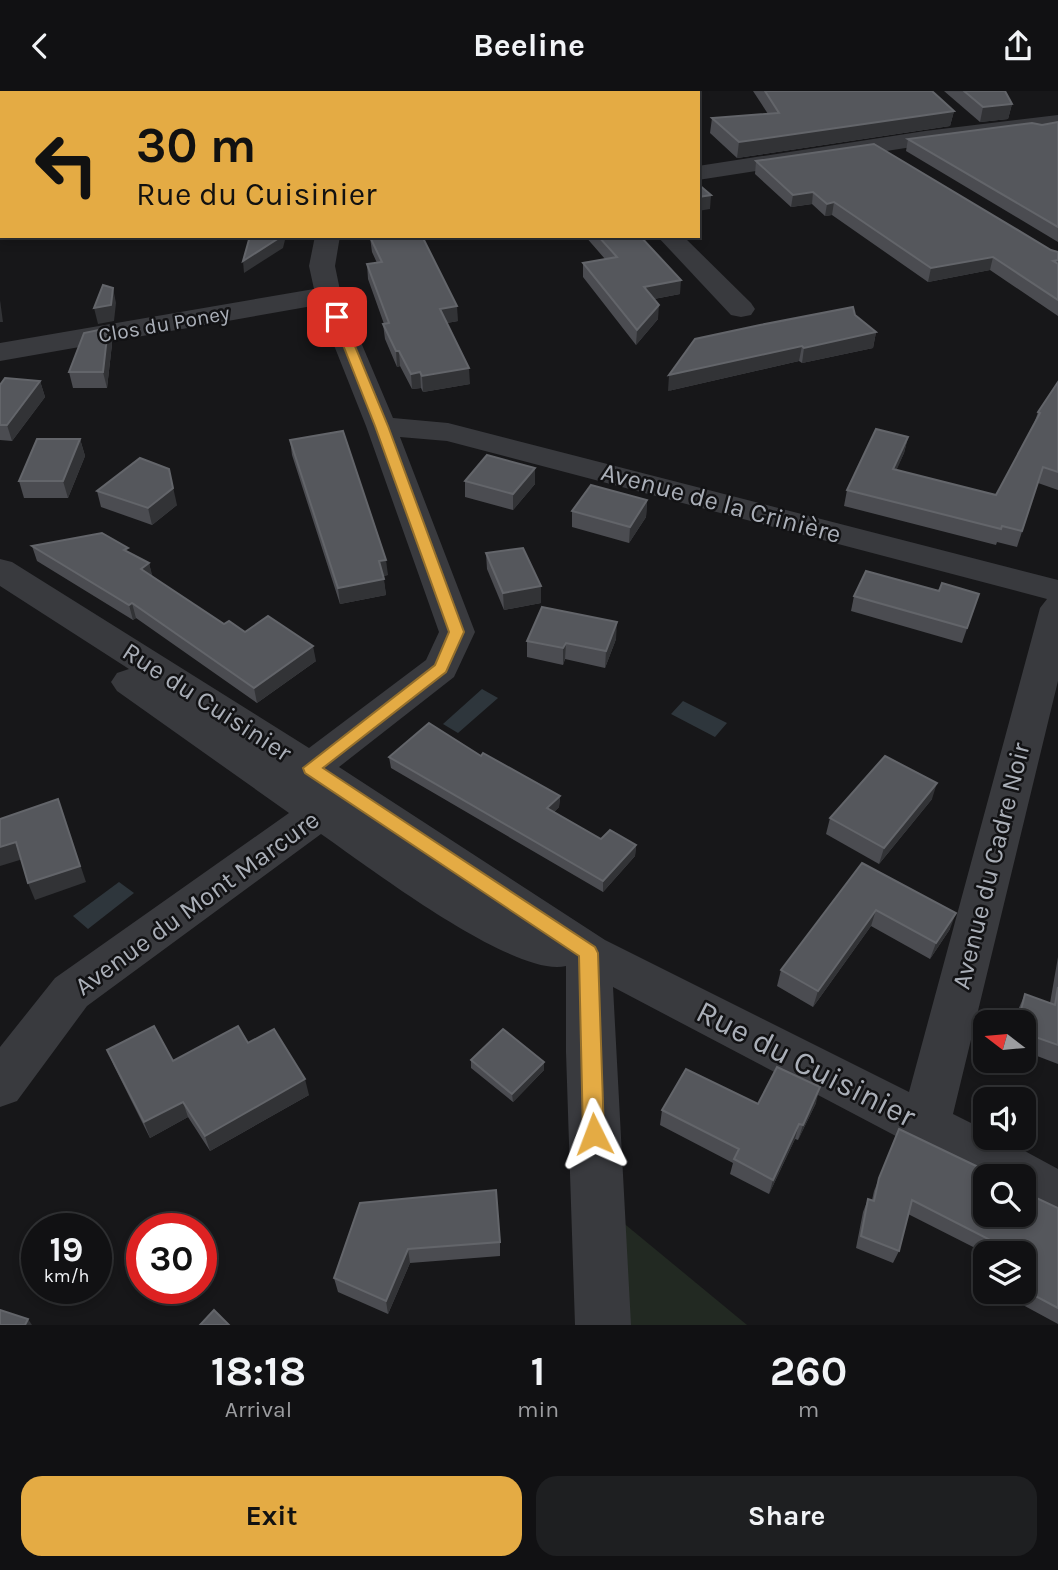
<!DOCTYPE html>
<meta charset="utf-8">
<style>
:root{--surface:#111113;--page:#1e1f21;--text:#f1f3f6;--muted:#9c9da0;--line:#303133;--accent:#e4ab44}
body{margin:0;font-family:Karla,sans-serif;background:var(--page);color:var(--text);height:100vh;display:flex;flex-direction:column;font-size:26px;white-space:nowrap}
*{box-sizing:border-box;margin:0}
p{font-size:23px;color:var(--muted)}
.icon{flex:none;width:38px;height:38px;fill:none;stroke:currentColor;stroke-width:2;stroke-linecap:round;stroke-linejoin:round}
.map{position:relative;height:1234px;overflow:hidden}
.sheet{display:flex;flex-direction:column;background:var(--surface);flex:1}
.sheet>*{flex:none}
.guide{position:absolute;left:0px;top:0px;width:700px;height:147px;box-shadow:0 4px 10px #0003,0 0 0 2px var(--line);background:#e4ab44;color:#111;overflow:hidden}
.needle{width:46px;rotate:286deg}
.controls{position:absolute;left:973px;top:919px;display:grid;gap:14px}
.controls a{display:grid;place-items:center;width:63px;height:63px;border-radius:14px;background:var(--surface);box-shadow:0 4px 10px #0003,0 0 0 2px var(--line);font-size:35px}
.speed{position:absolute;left:21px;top:1122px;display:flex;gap:14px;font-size:35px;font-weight:700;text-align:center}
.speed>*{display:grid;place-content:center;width:91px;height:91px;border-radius:50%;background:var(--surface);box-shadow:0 4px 10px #0003,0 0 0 2px var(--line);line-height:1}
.speed small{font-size:18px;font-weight:400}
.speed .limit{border:10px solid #d22;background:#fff;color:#111}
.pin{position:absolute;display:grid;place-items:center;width:60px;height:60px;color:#fff;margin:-30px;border-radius:14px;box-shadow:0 4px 10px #0006}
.me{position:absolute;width:77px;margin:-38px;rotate:357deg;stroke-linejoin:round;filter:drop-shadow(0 0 5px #0008)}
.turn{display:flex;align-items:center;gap:24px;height:147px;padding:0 21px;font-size:32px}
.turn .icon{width:91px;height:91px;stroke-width:2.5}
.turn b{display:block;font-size:49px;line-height:60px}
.eta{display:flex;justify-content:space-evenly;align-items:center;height:119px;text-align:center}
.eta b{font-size:42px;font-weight:700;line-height:49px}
.button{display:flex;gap:14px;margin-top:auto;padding:14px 21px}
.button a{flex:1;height:80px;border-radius:21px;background:var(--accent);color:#111;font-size:28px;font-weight:700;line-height:80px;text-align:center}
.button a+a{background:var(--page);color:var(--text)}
header{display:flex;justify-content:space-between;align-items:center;height:91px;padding:0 21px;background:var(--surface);font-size:32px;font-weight:700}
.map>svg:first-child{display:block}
.green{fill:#222922}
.water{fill:#2e363c}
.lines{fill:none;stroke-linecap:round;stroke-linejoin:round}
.street{fill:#393a3e;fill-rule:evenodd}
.wall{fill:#4b4c51}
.shaded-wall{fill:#323336}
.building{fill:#55575c;stroke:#63656a;stroke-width:2}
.route{fill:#e4ab44;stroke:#946f2c;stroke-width:2}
.labels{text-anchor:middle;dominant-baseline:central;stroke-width:5;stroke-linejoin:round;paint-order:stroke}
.far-street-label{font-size:21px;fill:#aaafb8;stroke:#121214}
.street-label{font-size:26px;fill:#aaafb8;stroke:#121214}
.near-street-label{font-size:32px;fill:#aaafb8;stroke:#121214}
</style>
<header><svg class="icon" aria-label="back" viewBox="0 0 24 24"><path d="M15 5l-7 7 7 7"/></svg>Beeline<svg class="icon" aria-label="share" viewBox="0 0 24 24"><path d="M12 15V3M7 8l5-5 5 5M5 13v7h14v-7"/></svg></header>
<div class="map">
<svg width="1058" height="1234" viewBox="0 0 1058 1234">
<rect width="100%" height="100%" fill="#171719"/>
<polygon class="green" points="621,1130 747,1234 618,1234"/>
<g class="water">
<polygon points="482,598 498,607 458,642 443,633"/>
<polygon points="683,610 727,632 715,646 671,623"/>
<polygon points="119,791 134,802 88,838 73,825"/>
</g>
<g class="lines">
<g class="street">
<polygon points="1058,24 1058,38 925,54 698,89 698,75 925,40"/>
<path d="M315,145H340L335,175L341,204L393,327L448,332L1058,489V590L953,1023L985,1039V1046H999L1058,1078V1131L1024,1114V1085H985V1092L613,896L631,1234H575L566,961V875C515,888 366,774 321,743L87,915L17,1010L0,1016V956L55,887L289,722L117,600L111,591L117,582L129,578L0,495V468L12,471L309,657L426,569L439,541L366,335L318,214L0,270V252L314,198L309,175ZM400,346L447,350L1047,508L1040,517L909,1001L605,849L339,676L454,586L475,541Z"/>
<polygon points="657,145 683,145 751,212 755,218 751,224 741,226 731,224"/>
</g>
</g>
<g class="wall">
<polygon points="0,0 219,0 219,2 2,2 2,78 0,78 0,51 1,50 1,48 0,48"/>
<polygon points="753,0 932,0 954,20 950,35 737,67 710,42 712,27 768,23"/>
<polygon points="944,0 1005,0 1012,13 1008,28 980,31"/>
<polygon points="1058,31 1058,151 906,60 908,48 1042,34"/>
<polygon points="756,70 1058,161 1058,225 990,179 928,191 832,124 825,125 812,113 791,116 755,83"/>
<polygon points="585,145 640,145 680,203 654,208 658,228 636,254 583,186 583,172 605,168"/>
<polygon points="370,146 458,230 447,232 470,293 423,301 421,297 412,298 400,275 397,276 385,248 383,233 384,233 368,188 367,173 377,172 372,161"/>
<polygon points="855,224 876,241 873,257 802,272 799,270 668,300"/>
<polygon points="108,237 112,253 107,297 73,297 69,281"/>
<polygon points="40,290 45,306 12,350 0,349 0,294"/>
<polygon points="1058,291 1058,399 1038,392 1017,456 997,451 996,454 844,415 847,399 908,346 904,362 896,379 996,404 1034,333 1038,321"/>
<polygon points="80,348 85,365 68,407 24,407 19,390"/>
<polygon points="290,349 388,484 383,485 386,504 340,513 292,364"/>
<polygon points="535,377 535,393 513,419 465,406 465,390"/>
<polygon points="97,400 177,414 152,434 101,416"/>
<polygon points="647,409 646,426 629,452 572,436 572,420"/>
<polygon points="32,455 130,462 149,472 152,486 224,533 316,570 257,612 136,527 133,529 37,470"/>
<polygon points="486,462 541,512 504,519 487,478"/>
<polygon points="939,500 979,503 962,552 851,520 854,505"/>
<polygon points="616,548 605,577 565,568 563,574 527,566 527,550"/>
<polygon points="481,665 560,705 559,716 554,721 601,748 636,754 635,765 603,801 391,677 389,666"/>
<polygon points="932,708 879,773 826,743 830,727"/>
<polygon points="862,772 950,838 930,868 871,835 813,916 777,895 781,879"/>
<polygon points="1058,866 1058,973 1024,960 1024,931 1015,931 1018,919 1025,903 1050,912"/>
<polygon points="248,952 309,1004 210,1060 188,1026 150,1047 114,975 107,959 173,970"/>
<polygon points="471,969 544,971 544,979 513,1011 471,977"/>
<polygon points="816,1012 798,1049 795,1048 769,1103 730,1083 733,1072 660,1034 662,1019 758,1013"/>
<polygon points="899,1038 1058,1117 1058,1233 997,1200 1024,1200 1024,1162 985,1162 908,1123 899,1160 893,1172 856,1157 863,1121 868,1108 872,1109 874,1100"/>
<polygon points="360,1112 500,1151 500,1165 410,1172 388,1223 338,1201 334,1187"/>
</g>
<g class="shaded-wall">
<polygon points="1012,13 1008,28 980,31 983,16"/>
<polygon points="954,20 950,35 737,67 739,51"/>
<polygon points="813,101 812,113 791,116 793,104"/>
<polygon points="711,104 710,118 698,120 698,106"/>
<polygon points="834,111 832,124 825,125 827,113"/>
<polygon points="282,145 286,145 283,157 244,182 243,170"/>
<polygon points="993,166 990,179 928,191 931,177"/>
<polygon points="681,189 680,203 643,210 644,196"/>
<polygon points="113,197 116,212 114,230 98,233 94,217"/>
<polygon points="0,209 3,231 0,231"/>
<polygon points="659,214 658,228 636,254 637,239"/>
<polygon points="457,215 458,230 441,233 440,218"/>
<polygon points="108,237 112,253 107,297 103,281"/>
<polygon points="876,241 873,257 802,272 804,257"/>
<polygon points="802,255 799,270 668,300 669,284"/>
<polygon points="396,260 399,260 400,275 397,276"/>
<polygon points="469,277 470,293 423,301 422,285"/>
<polygon points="420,281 421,297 412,298 411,283"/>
<polygon points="40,290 45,306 12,350 7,334"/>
<polygon points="908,346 904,362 890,394 893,378"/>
<polygon points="80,348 85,365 68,407 63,390"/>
<polygon points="535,377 535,393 513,419 513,403"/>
<polygon points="169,378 177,414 152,434 148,417"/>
<polygon points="647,409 646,426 629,452 630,436"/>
<polygon points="386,469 388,484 380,485 379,470"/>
<polygon points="149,472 153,487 141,478"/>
<polygon points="384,488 386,504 340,513 338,497"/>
<polygon points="541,495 541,512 504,519 503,502"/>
<polygon points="132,512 136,527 133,529 129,514"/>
<polygon points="617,531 616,548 605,577 606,560"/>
<polygon points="566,552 565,568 563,574 563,557"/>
<polygon points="313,555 316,570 257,612 254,597"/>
<polygon points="937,692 932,708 879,773 884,757"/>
<polygon points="560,705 559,716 547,729 547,717"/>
<polygon points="58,708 86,791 35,809 28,792"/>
<polygon points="16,751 23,768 0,775 0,756"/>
<polygon points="636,754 635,765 603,801 603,790"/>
<polygon points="876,819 871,835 813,916 818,900"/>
<polygon points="956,822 950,838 930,868 936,852"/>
<polygon points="544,971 544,979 513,1011 512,1003"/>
<polygon points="305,988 309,1004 210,1060 205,1045"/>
<polygon points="820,996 816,1012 798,1049 803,1034"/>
<polygon points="183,1011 188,1026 150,1047 144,1031"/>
<polygon points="799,1033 795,1048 769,1103 773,1089"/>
<polygon points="408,1158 410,1172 388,1223 386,1210"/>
<polygon points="28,1228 32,1234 25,1234"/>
</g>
<g class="building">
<polygon points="0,0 217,0 217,2 2,2 2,66 0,66 0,51 1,50"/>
<polygon points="295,0 412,0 413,2 295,2"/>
<polygon points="765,0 932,0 954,20 739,51 712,27 779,22"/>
<polygon points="964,0 1005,0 1012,13 983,16"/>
<polygon points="1058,31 1058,136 908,48 1032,32 1042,34"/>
<polygon points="874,53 1051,159 1058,161 1058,169 1053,170 1058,173 1058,209 993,166 931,177 834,111 827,113 813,101 793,104 756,70"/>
<polygon points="698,93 711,104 698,106"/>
<polygon points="250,145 282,145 243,170"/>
<polygon points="376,145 422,145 457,215 440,218 469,277 422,285 420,281 411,283 399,260 396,260 383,233 389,232 367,173 382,171 370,146"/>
<polygon points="598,145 640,145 681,189 644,196 659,214 637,239 583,172 617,166"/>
<polygon points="103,194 113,197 111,214 94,217"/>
<polygon points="853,216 855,224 876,241 804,257 802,255 669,284 695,248 760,234"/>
<polygon points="108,237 103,281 69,281 84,242"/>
<polygon points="5,287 40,290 7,334 0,334 0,294"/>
<polygon points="1058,291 1058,381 1043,376 1022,440 1002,435 1001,438 847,399 876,338 908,346 893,378 996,404 1040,322 1038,321"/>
<polygon points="343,340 386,469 379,470 384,488 338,497 290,349"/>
<polygon points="37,348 80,348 63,390 19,390"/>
<polygon points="487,364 535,377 513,403 465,390"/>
<polygon points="140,367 169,378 173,397 148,417 97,400"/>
<polygon points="591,394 647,409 630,436 572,420"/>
<polygon points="102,442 128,457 124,459 149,472 141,478 224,533 229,530 245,541 268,525 313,555 254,597 132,512 129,514 32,455"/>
<polygon points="523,457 541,495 503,502 486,462"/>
<polygon points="866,480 939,500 942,492 979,503 967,537 854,505"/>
<polygon points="542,516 617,531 606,560 566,552 563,557 527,550"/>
<polygon points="429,632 481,665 483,662 560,705 547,717 601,748 610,739 636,754 603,790 389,666"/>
<polygon points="885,665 937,692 884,757 830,727"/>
<polygon points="58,708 80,775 28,792 16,751 0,756 0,728"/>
<polygon points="862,772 956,822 936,852 876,819 818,900 781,879"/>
<polygon points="1058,896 1058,954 1024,942 1024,931 1018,931 1025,903 1055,914"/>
<polygon points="154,935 173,970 238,935 248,952 274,938 305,988 205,1045 183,1011 144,1031 107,959"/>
<polygon points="503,938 544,971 512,1003 471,969"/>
<polygon points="777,976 820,996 803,1034 799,1033 773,1089 734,1068 739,1058 662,1019 686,978 758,1013"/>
<polygon points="899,1038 997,1085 985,1085 985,1124 1024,1124 1024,1098 1029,1100 1030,1104 1058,1117 1058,1217 1024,1199 1024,1162 1002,1162 1004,1156 912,1109 899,1160 861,1145 868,1108 874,1110 879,1087"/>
<polygon points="496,1099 500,1151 408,1158 386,1210 334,1187 360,1112"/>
<polygon points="0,1219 28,1228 25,1234 0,1234"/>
<polygon points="214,1219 229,1234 200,1234"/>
</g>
<polygon class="route" points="337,223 343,226 388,335 464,541 446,581 323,677 595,856 598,862 604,1043 601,1050 594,1053 587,1050 583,1043 579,865 305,682 303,677 435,574 449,541 375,335 332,226"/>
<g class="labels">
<g class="far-street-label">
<text transform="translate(164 233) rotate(-10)">Clos du Poney</text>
</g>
<g class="street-label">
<text transform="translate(721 412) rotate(15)">Avenue de la Crinière</text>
<text transform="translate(207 611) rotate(33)">Rue du Cuisinier</text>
<text transform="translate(991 775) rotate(-76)">Avenue du Cadre Noir</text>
<text transform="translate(197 812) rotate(-36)">Avenue du Mont Marcure</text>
</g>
<g class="near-street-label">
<text transform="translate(806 973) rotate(27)">Rue du Cuisinier</text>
</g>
</g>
</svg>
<div class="controls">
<a><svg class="needle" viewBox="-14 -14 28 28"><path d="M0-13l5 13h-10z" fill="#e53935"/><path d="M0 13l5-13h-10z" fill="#9c9da0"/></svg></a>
<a><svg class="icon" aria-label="sound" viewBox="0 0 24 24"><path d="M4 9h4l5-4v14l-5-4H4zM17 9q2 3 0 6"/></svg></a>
<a><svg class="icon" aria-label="search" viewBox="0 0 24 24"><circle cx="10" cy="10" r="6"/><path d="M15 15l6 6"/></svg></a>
<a><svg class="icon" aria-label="layers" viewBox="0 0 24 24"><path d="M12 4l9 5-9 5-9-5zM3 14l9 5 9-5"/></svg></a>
</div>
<div class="speed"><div>19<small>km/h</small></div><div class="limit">30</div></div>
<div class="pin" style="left:337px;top:226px;background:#d93025"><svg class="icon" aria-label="arrive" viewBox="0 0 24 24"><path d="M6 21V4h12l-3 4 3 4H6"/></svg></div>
<svg class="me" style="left:594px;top:1043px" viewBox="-20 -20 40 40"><path d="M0-17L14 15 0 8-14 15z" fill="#e4ab44" stroke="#fff" stroke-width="4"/></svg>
<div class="guide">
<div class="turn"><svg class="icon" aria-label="left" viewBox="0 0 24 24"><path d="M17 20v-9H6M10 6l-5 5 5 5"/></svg><div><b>30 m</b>Rue du Cuisinier</div></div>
</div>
</div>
<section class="sheet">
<div class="eta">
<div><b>18:18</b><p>Arrival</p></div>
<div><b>1</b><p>min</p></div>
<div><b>260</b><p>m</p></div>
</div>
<div class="button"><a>Exit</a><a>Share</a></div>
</section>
